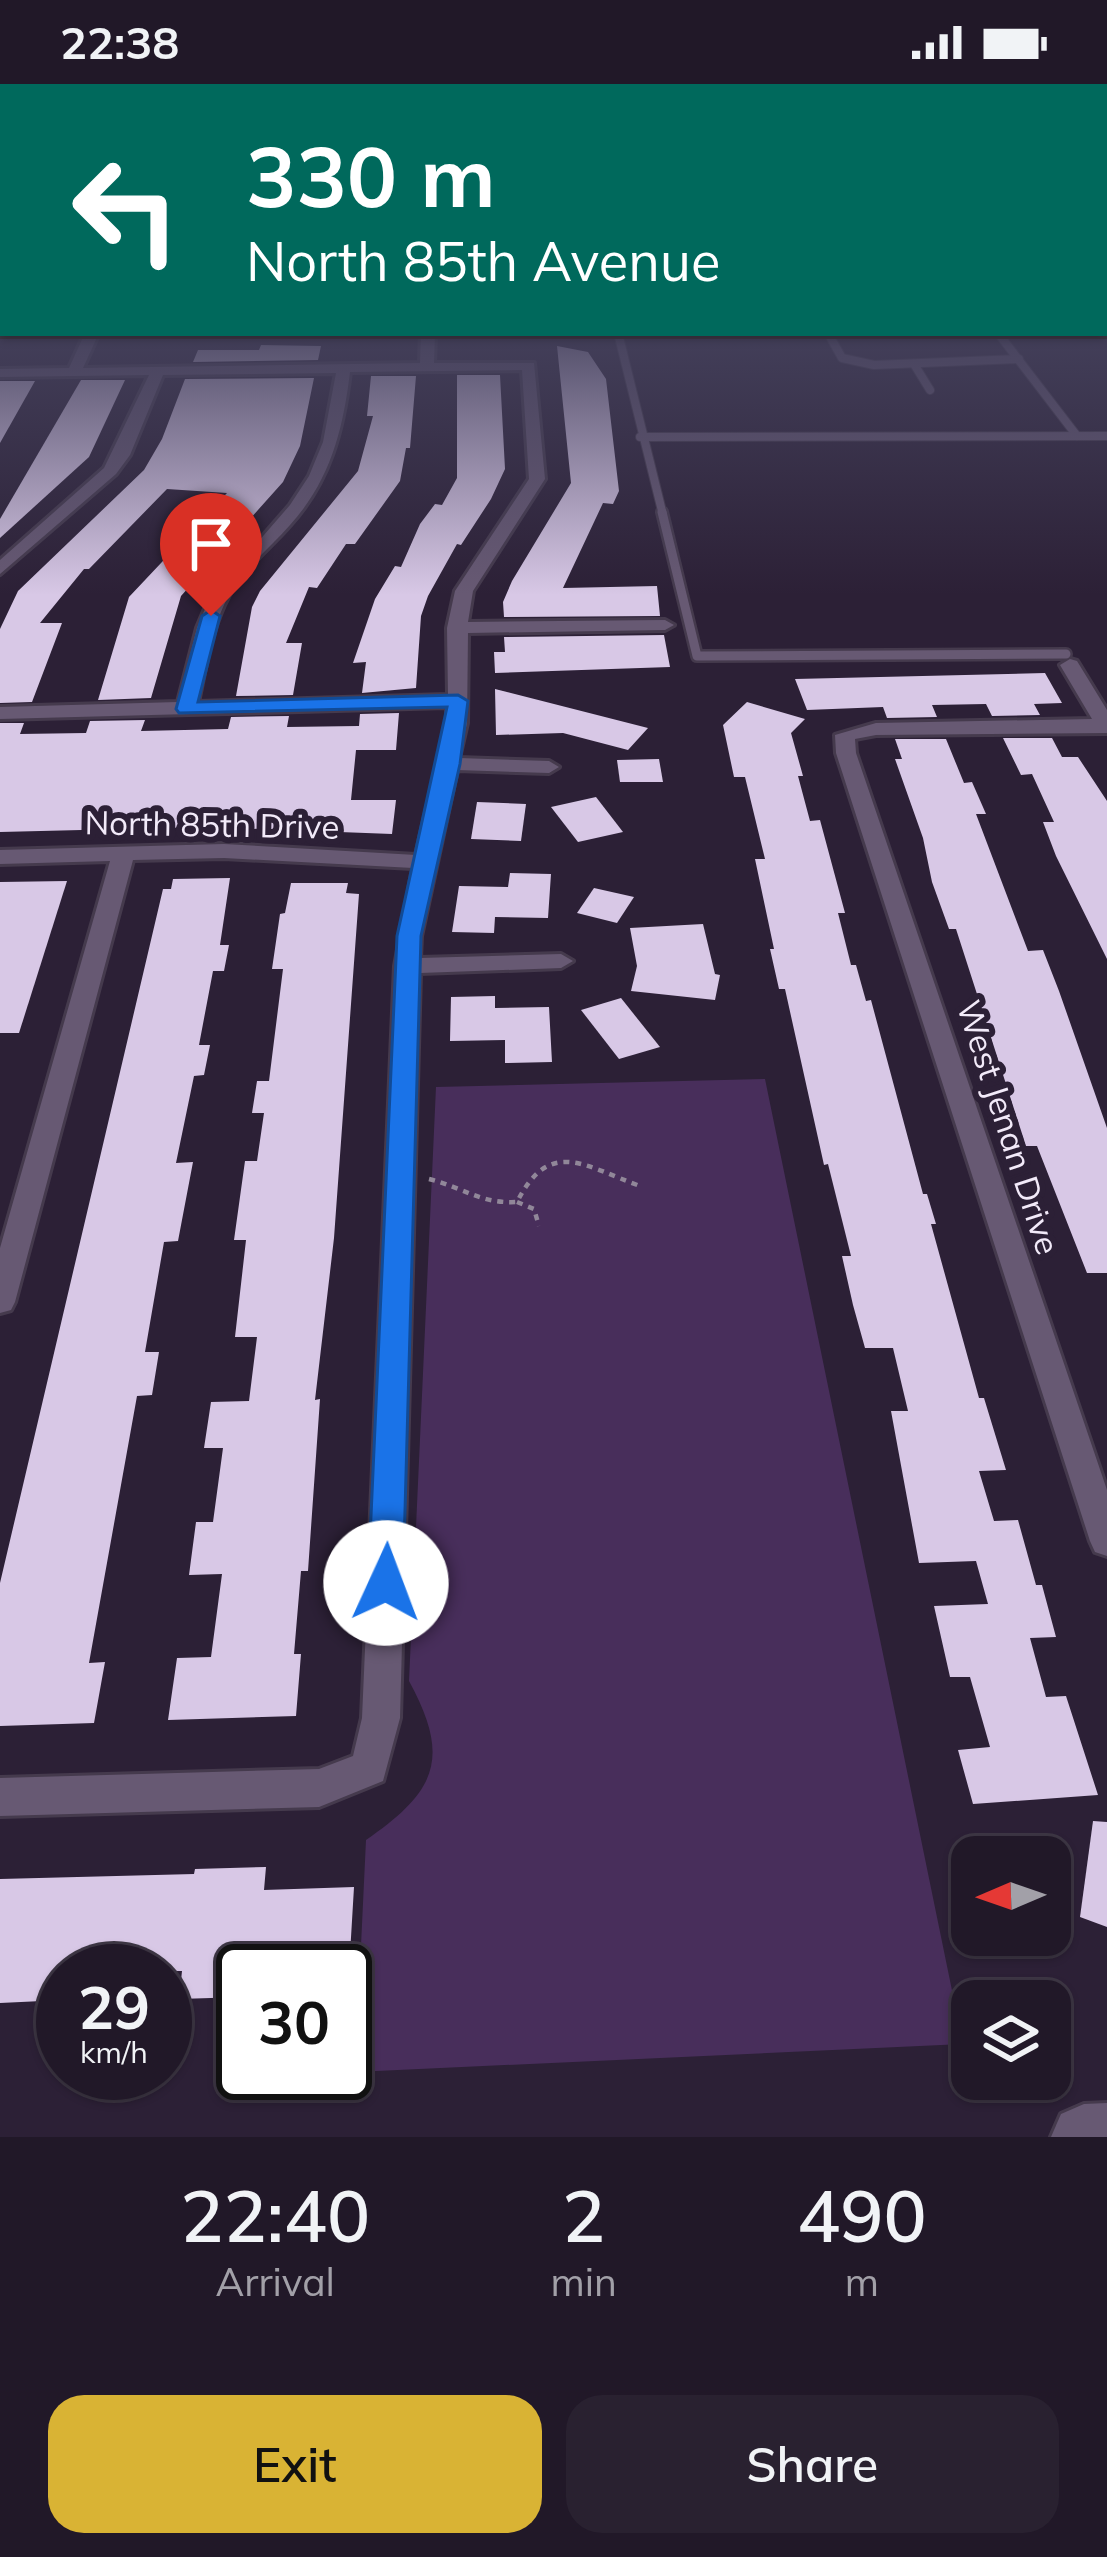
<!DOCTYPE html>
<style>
:root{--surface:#211828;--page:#292130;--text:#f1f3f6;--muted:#a2a0a8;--line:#3e3745;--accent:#d9b334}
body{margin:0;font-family:Mulish,sans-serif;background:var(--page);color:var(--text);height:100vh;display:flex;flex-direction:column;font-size:45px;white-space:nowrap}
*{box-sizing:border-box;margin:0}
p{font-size:39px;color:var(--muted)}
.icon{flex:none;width:66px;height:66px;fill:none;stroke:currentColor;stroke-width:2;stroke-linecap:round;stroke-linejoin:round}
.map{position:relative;height:2053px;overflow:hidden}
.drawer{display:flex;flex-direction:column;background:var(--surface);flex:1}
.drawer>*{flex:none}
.banner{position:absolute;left:0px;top:0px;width:1107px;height:252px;box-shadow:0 3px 9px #0004,0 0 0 3px var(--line);background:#00695c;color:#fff;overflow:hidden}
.needle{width:78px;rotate:268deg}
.fabs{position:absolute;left:951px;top:1752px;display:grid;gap:24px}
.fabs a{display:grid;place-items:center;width:120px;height:120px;border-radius:24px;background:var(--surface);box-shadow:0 3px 9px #0004,0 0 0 3px var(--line);font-size:60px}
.speed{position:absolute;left:36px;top:1860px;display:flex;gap:24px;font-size:60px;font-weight:700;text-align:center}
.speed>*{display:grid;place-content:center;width:156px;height:156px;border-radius:50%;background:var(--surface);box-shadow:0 3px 9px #0004,0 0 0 3px var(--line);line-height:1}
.speed small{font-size:30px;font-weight:400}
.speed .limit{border:6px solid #111;border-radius:18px;background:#fff;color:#111}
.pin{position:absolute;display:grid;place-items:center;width:102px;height:102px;color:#fff;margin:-123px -51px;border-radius:50% 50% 50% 0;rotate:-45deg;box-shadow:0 0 12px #0007}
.pin .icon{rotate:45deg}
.me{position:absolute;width:132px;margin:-66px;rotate:2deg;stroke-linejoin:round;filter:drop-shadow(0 0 9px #0008)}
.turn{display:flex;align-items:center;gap:42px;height:252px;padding:0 48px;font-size:54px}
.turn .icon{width:156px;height:156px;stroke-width:2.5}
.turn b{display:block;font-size:84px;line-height:102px}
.eta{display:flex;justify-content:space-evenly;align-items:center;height:204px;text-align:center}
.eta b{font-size:72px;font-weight:600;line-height:84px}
.primary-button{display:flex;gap:24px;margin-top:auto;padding:24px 48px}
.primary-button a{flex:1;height:138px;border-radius:36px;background:var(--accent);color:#111;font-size:48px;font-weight:600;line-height:138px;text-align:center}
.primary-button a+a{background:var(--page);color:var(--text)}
.status{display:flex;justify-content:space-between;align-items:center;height:84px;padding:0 60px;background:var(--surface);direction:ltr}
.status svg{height:33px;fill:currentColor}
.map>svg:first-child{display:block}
.green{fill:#482e5b}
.building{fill:#d8c8e6}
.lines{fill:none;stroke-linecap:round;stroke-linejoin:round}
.lane-far1-casing{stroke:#453a4d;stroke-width:10}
.lane-casing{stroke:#453a4d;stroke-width:14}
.street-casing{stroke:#453a4d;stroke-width:6}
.secondary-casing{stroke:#453a4d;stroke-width:6}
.primary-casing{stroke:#453a4d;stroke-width:6}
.path{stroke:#918799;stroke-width:4.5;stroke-dasharray:6 6;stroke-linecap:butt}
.lane-far1{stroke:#675973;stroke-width:8}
.lane{stroke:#675973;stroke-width:9}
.street{fill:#675973;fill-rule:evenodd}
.secondary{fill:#675973;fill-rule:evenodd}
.primary{fill:#867044;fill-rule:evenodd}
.route{fill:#1a73e8;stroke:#114b97;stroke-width:3}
.labels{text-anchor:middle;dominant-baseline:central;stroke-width:12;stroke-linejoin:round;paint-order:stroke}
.street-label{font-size:33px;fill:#f2eaf9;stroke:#2c2036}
</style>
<div class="status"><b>22:38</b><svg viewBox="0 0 49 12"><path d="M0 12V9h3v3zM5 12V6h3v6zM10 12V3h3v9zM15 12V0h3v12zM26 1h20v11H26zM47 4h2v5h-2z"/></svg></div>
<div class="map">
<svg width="1107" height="2053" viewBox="0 0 1107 2053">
<rect width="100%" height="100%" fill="#2c2036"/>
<path class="green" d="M765,995L963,1960L355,1988L366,1756C437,1707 451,1674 409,1597L436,1003Z"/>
<g class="building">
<polygon points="261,261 321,262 318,276 193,278 198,266 259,266"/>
<polygon points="557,262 588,268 606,295 619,407 613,420 603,419 563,504 657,502 660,532 504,533 503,518 512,497 571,399"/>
<polygon points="457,291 500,291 505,385 491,415 461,461 457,460 428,512 421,532 416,604 362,609 366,578 353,579 375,515 395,482 401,483 420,440 435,420 442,421 457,394"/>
<polygon points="371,292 416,292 410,364 406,364 400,397 355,460 346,460 317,504 309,503 286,559 302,559 293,611 236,612 252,523 260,507 358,387 373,332 367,332"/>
<polygon points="314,294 300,362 283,398 181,512 151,614 98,616 129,513 227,409 167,405 89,485 84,485 40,539 62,539 32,618 0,619 0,545 18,507 144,386 162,355 185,295"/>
<polygon points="81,296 125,296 89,373 0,454 0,435"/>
<polygon points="0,297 35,297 0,359"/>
<polygon points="664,551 670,583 495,589 494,568 505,568 504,553"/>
<polygon points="1045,589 1062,619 1034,620 1040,631 992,632 986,620 932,621 937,633 887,634 883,623 807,626 795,595"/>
<polygon points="495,605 648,644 628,666 563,649 496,651"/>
<polygon points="747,618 805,635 791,649 803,692 798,692 810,737 820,736 845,829 838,829 851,881 856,881 866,917 871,916 923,1110 927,1110 936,1140 931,1140 979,1314 984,1314 1006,1386 979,1387 994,1437 1018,1436 1036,1501 1042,1501 1056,1553 1030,1554 1046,1613 1066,1612 1098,1711 973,1720 958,1666 990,1663 970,1593 950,1593 934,1522 988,1520 976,1477 919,1479 891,1327 908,1327 893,1264 865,1264 853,1221 842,1172 851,1172 828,1080 824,1081 785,905 779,905 770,865 774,865 755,775 765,775 745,693 734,693 723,641"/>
<polygon points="399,629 396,666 356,666 351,716 396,716 392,750 204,743 0,748 0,639 24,639 20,650 86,649 90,637 145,636 141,647 228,645 231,633 289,632 287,643 359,642 360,630"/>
<polygon points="1003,654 1052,654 1062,673 1078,673 1107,717 1107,875 1056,772 1043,738 1054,738 1032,690 1021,691"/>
<polygon points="895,655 946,655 964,699 972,698 986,730 976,730 1028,867 1043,866 1059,907 1107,1044 1107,1189 1087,1189 1037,1062 1026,1062 956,845 949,845 932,798 923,754 895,675 902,675"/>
<polygon points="659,675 663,698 620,698 617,676"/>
<polygon points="596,713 623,748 578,758 551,723"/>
<polygon points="477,718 526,720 521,757 471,755"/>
<polygon points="510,789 551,790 548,834 495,833 494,849 452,848 459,802 508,803"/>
<polygon points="230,794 220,861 229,861 224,887 213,887 199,961 210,961 204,991 194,992 176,1079 193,1078 178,1157 164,1158 145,1268 159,1268 152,1311 137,1312 89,1579 105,1578 94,1639 0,1642 0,1499 163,805 171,805 173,795"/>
<polygon points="67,797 19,949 0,949 0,798"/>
<polygon points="291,799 348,799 346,809 359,810 334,1154 315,1316 320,1315 308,1487 301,1487 294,1570 301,1570 296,1632 168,1636 177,1574 211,1573 222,1490 189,1491 196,1438 213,1438 223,1364 204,1364 211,1318 249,1317 257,1253 235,1253 246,1156 234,1156 245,1077 257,1077 264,1029 252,1029 257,997 269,997 283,885 272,885 280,830 285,829"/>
<polygon points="594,804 634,813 617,839 577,829"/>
<polygon points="703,840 715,890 720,891 715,916 631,907 637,882 630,844"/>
<polygon points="495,912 495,924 549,923 552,978 505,979 505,956 450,957 451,913"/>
<polygon points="621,914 660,963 619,975 581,926"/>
<polygon points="1093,1737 1107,1738 1107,1843 1080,1833"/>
<polygon points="266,1783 264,1806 354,1803 349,1887 243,1887 243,1913 179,1915 182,1887 63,1887 63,1916 0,1919 0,1795 194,1790 195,1785"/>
</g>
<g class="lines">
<g class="lane-far1-casing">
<g id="lane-far1">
<polyline points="618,249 663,431"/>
<polyline points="828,249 842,274 874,281 1019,275"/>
<polyline points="998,249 1077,352"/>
<polyline points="914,280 930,306"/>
<polyline points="640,353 1107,352"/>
</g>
</g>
<g class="lane-casing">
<polyline id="lane" points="662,428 697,572 1066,570"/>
</g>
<g class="street-casing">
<g id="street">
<path d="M85,249H99L83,284L420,279L421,249H435L434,279H534L545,395L473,507L468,538L665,536L674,541L665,546L468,549L467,639L459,674L549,677L559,683L549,689L457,686L421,852L420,874L561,870L573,877L561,884L420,889L400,1634L383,1697L319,1723L0,1732V1694L319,1685L353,1672L362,1634L395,882L413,784L224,774L133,776L15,1218L11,1226L0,1229V1164L110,777L0,780V766L224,760L416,771L447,639V623L0,635V623L178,618L197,544L210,513L290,421L309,392L323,358L336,289L163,291L130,371L116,390L0,490V476L104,384L149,291L0,293V285L69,284ZM522,286L529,395L455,507L447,544L448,611L198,618C206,582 211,544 229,511C244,484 270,464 290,441C330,397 343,346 350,288Z"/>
<polygon points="1070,575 1077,577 1107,626 1107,649 876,651 855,655 856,669 1107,1406 1107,1472 1095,1468 1090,1457 836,669 835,651 876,639 1092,635 1060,581"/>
</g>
</g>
<g class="secondary-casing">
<polygon id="secondary" points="1107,2019 1107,2053 1051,2053 1061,2030 1084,2020"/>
</g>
<g class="primary-casing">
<g id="primary">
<rect x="1104" y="224" width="3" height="12"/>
<polygon points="0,239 3,249 10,249 0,251"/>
</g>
</g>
<g class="path">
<path d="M429,1095C464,1104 481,1120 517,1118C550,1053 584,1082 640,1102"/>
<polyline points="517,1118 534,1125 539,1142"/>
</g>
<use href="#lane-far1" class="lane-far1"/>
<use href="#lane" class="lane"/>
<use href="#street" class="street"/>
<use href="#secondary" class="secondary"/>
<use href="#primary" class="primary"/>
</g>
<linearGradient id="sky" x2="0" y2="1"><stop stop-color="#18121e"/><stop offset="0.44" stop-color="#45425d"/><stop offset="1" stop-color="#45425d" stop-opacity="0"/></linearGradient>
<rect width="1107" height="511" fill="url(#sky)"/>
<polygon class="route" points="211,526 220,532 198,618 458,611 468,617 460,680 421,852 403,1499 398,1510 386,1515 373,1510 368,1499 397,852 447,623 179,629 176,625 202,532"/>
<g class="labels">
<g class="street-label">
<text transform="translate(212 740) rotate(1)">North 85th Drive</text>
<text transform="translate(1009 1043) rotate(72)">West Jenan Drive</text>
</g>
</g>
</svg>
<div class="fabs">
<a><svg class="needle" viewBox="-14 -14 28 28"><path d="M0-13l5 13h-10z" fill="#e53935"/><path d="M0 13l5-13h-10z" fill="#a2a0a8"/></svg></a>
<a><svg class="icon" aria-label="layers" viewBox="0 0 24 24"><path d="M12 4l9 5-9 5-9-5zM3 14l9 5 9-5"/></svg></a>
</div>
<div class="speed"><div>29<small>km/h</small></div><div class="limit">30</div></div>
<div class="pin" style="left:211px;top:532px;background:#d93025"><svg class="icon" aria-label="arrive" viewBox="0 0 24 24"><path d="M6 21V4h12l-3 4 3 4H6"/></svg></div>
<svg class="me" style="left:386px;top:1499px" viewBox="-20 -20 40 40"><circle r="19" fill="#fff"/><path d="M0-13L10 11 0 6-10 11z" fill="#1a73e8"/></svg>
<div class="banner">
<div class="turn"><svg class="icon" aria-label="left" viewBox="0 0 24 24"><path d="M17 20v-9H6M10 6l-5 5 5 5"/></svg><div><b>330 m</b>North 85th Avenue</div></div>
</div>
</div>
<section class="drawer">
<div class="eta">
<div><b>22:40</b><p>Arrival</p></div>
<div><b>2</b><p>min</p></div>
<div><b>490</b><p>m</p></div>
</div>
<div class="primary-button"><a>Exit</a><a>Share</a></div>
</section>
